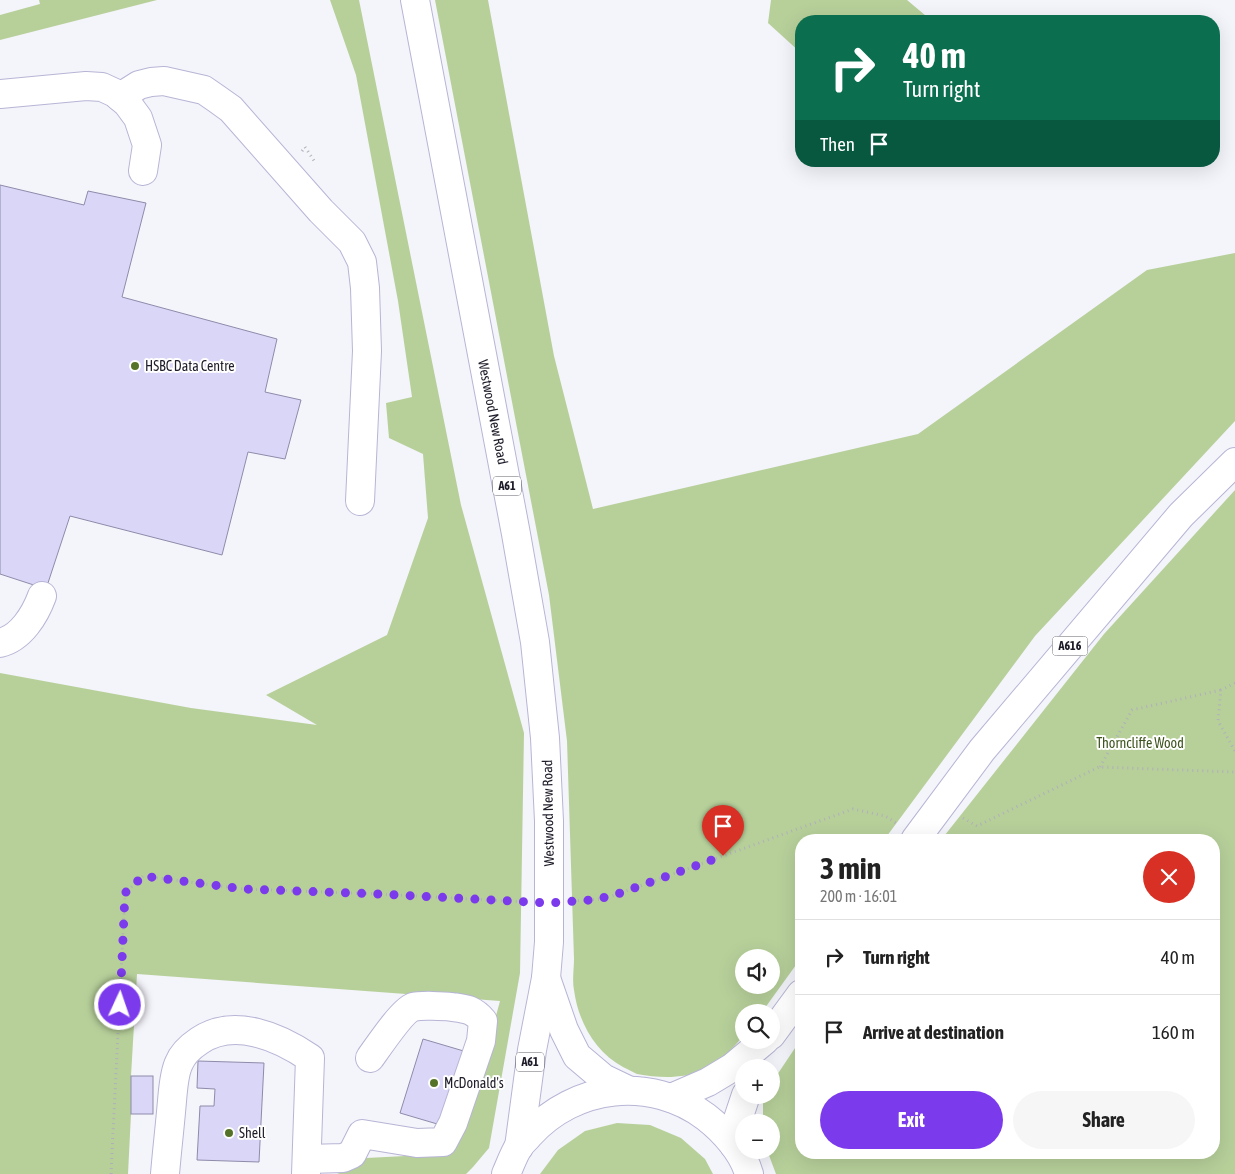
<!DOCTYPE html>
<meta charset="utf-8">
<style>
:root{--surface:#fff;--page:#f6f6f6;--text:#222;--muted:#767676;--line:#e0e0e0;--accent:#7c3aed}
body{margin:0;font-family:"Asap Condensed",sans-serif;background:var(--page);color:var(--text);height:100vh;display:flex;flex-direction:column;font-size:19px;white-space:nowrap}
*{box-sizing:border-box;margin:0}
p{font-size:16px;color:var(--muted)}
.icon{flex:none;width:28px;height:28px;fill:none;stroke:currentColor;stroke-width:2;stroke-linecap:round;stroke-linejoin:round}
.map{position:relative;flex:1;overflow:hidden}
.drawer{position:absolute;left:795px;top:834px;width:425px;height:325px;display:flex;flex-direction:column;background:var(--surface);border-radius:20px;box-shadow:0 5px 20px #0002}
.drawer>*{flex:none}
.banner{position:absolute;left:795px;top:15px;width:425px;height:152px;border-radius:20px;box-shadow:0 5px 20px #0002;background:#0b6e4f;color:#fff;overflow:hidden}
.tools{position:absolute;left:735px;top:949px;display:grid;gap:10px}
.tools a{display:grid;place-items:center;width:45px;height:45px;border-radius:50%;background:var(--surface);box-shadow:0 5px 20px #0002;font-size:25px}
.pin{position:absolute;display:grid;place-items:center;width:42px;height:42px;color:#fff;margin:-51px -21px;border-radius:50% 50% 50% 0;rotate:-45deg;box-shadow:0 0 5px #0007}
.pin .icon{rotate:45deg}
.me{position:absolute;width:55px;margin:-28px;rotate:3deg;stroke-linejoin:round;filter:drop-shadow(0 0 4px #0008)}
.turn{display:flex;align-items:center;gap:18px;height:105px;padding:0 25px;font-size:22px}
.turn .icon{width:65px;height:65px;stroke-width:2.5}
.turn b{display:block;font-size:35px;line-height:42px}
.then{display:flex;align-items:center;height:48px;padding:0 25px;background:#0003;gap:10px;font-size:19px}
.round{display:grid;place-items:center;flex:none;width:52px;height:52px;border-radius:26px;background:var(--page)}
.headline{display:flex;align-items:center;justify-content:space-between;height:85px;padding:0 25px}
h1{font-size:30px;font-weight:700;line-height:38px}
.primary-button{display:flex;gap:10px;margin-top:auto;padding:10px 25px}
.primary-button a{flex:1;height:58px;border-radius:30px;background:var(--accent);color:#fff;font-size:20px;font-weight:700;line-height:58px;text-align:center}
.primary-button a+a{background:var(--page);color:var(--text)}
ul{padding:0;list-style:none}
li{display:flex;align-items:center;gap:15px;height:75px;padding:0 25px;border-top:1px solid var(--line)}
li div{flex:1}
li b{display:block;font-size:19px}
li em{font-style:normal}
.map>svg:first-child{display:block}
.green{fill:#b7d09a;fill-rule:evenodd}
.building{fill:#d9d6f7;stroke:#8e8baa}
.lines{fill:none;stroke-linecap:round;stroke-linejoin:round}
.minor-casing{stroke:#b7b5d5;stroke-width:30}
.highway-casing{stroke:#b7b5d5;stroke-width:30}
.path{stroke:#b1b0b9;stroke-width:3;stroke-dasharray:1 4;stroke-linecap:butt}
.minor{stroke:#fff;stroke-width:28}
.highway{stroke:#fff;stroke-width:28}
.route{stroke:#7c3aed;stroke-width:9;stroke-dasharray:0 16.2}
.poi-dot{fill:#557328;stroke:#fff;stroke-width:2}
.labels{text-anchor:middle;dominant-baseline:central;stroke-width:4;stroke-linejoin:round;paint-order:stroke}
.shield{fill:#fff;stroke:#616068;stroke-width:1}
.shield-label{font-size:12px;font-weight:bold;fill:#1d1c28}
.poi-label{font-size:14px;fill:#1d1c28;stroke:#fff;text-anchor:start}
.street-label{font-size:14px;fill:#1d1c28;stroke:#fff}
.park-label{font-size:14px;fill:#3e541e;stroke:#fff}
</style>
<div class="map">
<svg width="1235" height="1174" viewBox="0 0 1235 1174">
<rect width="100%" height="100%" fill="#f4f4fb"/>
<g class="green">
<polygon points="39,0 157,0 0,40 0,15 40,4"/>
<polygon points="330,0 359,0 461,505 524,733 520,973 489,1148 473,1167 466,1174 337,1174 357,1166 366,1158 425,1155 476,1090 500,1001 137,974 131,1076 131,1114 128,1174 0,1174 0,673 191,708 317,725 266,695 387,635 428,518 423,454 389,438 386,403 412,397 398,301 356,75"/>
<path d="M435,0H488L554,356L593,509L918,434L1147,270L1235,253V421L1035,636L884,840H801V958L762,1012H744V1035C731,1050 722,1061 704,1070C695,1075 678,1077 667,1077C657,1077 647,1076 637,1074C632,1072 628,1069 623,1067C595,1052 578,1021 574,990C572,980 574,969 574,959L567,741L549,595ZM744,958H771V985H744Z"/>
<polygon points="771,0 907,0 932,21 801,21 801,53 768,23"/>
<polygon points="1235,490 1235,1174 776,1174 767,1150 771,1150 771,1122 763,1122 763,1097 764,1095 771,1095 771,1084 801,1039 801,1152 1214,1152 1214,840 941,840 1104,634"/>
<polygon points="617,1123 650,1125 681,1138 705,1159 713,1174 540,1174 558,1150 585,1131"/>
</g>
<g class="building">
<polygon points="0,185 84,205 88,191 146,203 122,297 277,339 265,392 301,400 285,459 248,452 222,555 70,516 46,589 0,574"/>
<polygon points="423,1039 467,1052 444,1126 400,1113"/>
<polygon points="198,1061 264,1063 259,1162 197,1160 200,1106 214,1106 215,1089 197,1088"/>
<rect x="131" y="1076" width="22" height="38"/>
</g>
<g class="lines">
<g class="minor-casing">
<g id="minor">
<polyline points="0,94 86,86 102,87 115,93 127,103 138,118 147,145 143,171"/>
<polyline points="120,97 139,85 151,82 164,81 204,90 217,99 231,109 321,211 352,242 362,262 365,288 367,351 360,501"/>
<path d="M0,643C21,638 35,615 42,596"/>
<path d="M307,1159L343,1158L352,1154L362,1134L417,1143L443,1142L453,1123L481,1041L483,1021C473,1009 466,1009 452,1007C444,1006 420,1005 413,1007C402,1011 378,1047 370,1058"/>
<path d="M165,1174C167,1150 170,1125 172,1101C173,1090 174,1073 179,1063C183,1053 190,1047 199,1041C234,1017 279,1037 310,1058L306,1174"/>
</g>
</g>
<g class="highway-casing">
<g id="highway">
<polyline points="415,0 516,534 535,642 545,738 549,821 549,942 546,978 532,1050 519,1147"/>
<polyline points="915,840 982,750 1181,515 1235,462"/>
<polyline points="546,978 564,1030 577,1056 603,1078 628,1090"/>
<polyline points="771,1035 801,994"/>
<polyline points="671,1098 708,1082 733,1067 765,1040"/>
<polyline points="734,1145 737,1122 746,1095"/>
<path d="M506,1174C510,1165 514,1154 519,1146C522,1142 526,1139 529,1135C575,1084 651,1076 706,1117C724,1131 743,1152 749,1174"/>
</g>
</g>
<g class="path">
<polyline points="302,151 305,147 315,162"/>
<polyline points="1235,683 1221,690 1218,721 1235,751"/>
<polyline points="1100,767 1132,710 1221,690"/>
<polyline points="963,818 977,826 1099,767 1235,772"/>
<polyline points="573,901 600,899 612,896 853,809 885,816 896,823"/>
<polyline points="111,1174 125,893 143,876 244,889 379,894 525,902"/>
</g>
<use href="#minor" class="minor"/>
<use href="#highway" class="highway"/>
</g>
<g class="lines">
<polyline class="route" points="120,1005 125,893 143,876 244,889 379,894 549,903 590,900 612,896 723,856"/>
</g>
<g class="poi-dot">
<circle cx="135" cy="366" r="5"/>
<circle cx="434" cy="1083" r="5"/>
<circle cx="229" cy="1133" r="5"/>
</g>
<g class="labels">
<g class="shield">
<rect x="493" y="476.5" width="28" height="19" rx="4"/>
<rect x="1052.5" y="636.5" width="35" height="19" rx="4"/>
<rect x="516" y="1052.5" width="28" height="19" rx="4"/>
</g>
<g class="shield-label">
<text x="507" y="486">A61</text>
<text x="1070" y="646">A616</text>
<text x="530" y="1062">A61</text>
</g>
<g class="poi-label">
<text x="145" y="366">HSBC Data Centre</text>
<text x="444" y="1083">McDonald's</text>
<text x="239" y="1133">Shell</text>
</g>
<g class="street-label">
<text transform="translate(493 412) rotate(79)">Westwood New Road</text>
<text transform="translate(548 813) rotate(-91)">Westwood New Road</text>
</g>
<g class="park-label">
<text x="1140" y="743">Thorncliffe Wood</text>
</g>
</g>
</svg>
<div class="tools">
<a><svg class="icon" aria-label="sound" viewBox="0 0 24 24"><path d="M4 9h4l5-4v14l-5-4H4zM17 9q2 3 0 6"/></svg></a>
<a><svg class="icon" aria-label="search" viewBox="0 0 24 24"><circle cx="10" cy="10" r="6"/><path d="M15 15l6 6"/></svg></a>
<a>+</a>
<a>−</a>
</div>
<div class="pin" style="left:723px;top:856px;background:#d93025"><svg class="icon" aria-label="arrive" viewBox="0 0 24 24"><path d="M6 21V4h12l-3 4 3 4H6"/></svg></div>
<svg class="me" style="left:120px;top:1005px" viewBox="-20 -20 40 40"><circle r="17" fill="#7c3aed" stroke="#fff" stroke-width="3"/><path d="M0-11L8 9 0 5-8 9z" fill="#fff"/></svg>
<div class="banner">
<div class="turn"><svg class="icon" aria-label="right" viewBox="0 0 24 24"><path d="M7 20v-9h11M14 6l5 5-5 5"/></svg><div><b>40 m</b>Turn right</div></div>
<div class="then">Then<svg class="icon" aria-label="arrive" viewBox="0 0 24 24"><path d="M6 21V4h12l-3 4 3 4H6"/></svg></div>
</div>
<section class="drawer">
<div class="headline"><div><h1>3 min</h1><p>200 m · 16:01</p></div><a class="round" style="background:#d93025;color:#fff"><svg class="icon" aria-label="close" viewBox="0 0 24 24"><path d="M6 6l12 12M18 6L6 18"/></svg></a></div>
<ul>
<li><svg class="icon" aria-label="right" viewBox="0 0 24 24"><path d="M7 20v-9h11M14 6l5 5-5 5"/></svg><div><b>Turn right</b></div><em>40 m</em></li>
<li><svg class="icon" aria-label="arrive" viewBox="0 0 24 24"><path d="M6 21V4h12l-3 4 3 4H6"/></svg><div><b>Arrive at destination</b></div><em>160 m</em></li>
</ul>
<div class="primary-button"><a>Exit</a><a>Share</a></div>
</section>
</div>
